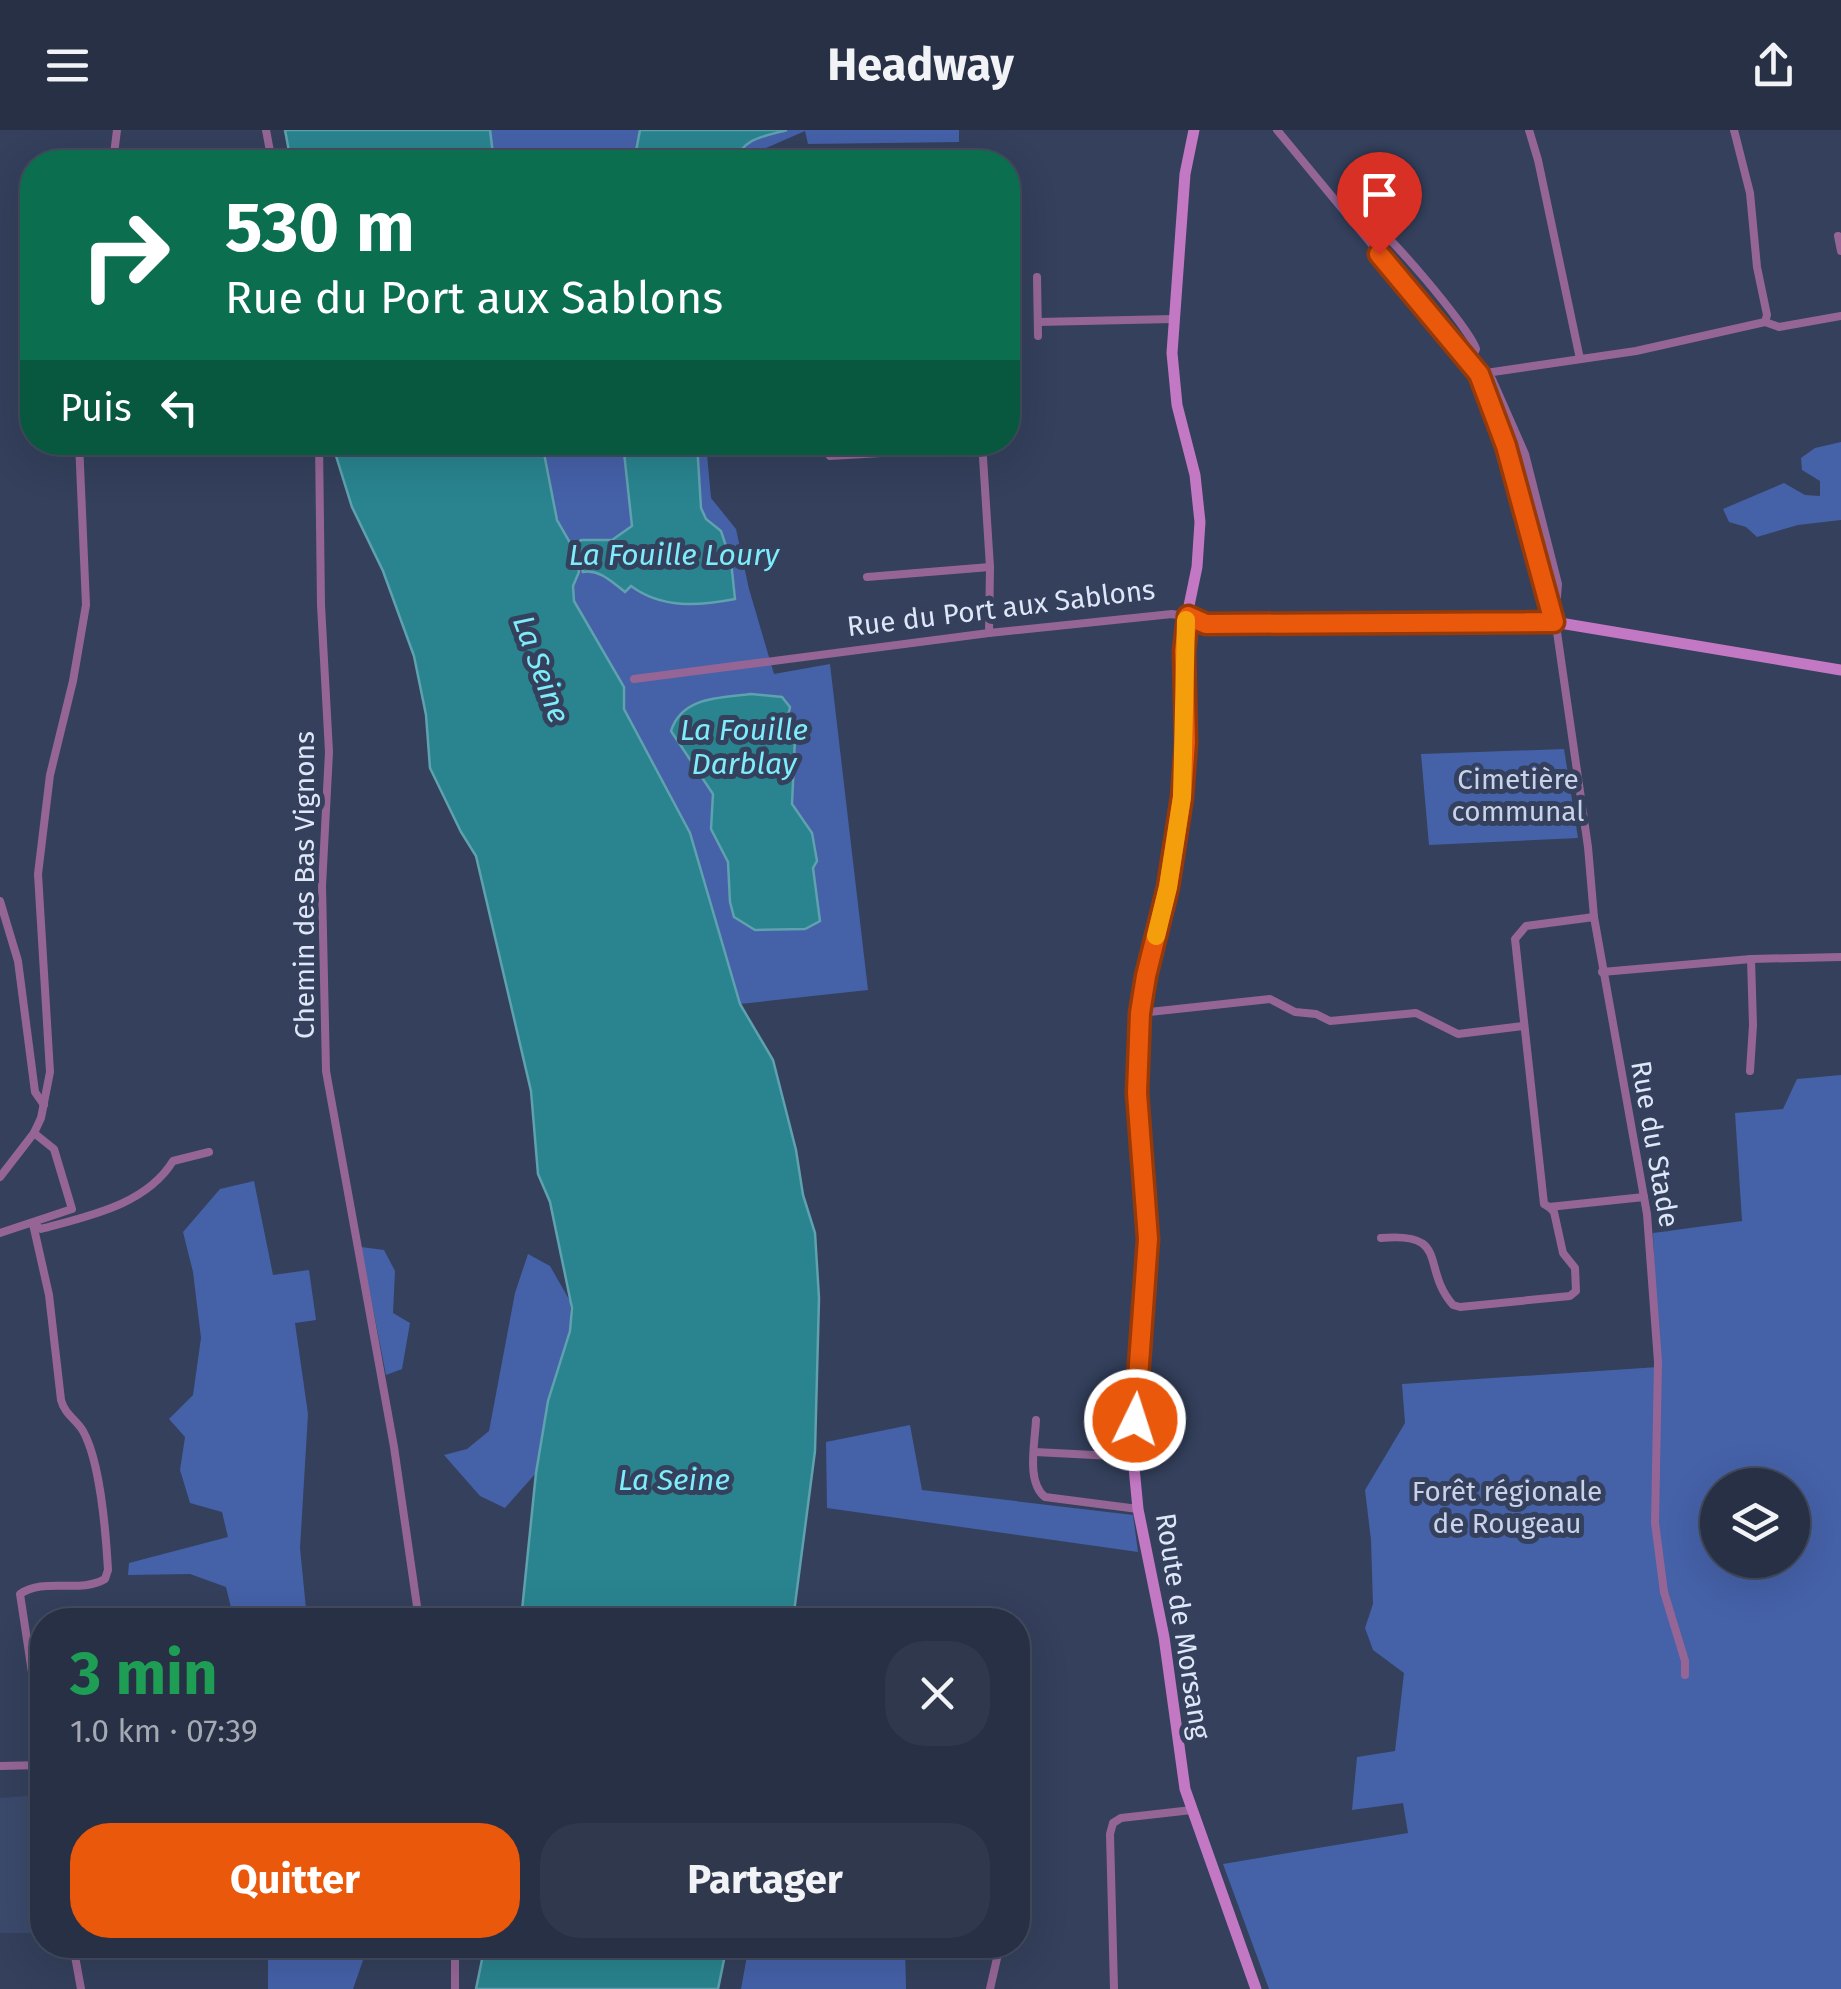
<!DOCTYPE html>
<html lang="fr">
<meta charset="utf-8">
<style>
:root{--surface:#273045;--page:#2f384c;--text:#f1f3f6;--muted:#a4a9b3;--line:#434b5e;--accent:#ea580c}
body{margin:0;font-family:"Fira Sans",sans-serif;background:var(--page);color:var(--text);height:100vh;display:flex;flex-direction:column;font-size:38px;white-space:nowrap}
*{box-sizing:border-box;margin:0}
p{font-size:32px;color:var(--muted)}
.icon{flex:none;width:55px;height:55px;fill:none;stroke:currentColor;stroke-width:2;stroke-linecap:round;stroke-linejoin:round}
.map{position:relative;flex:1;overflow:hidden}
.panel{position:absolute;left:30px;top:1478px;width:1000px;height:350px;display:flex;flex-direction:column;background:var(--surface);border-radius:40px;box-shadow:0 10px 40px #0002,0 0 0 2px var(--line)}
.panel>*{flex:none}
.top-card{position:absolute;left:20px;top:20px;width:1000px;height:305px;border-radius:40px;box-shadow:0 10px 40px #0002,0 0 0 2px var(--line);background:#0b6e4f;color:#fff;overflow:hidden}
.buttons{position:absolute;left:1700px;top:1338px;display:grid;gap:20px}
.buttons a{display:grid;place-items:center;width:110px;height:110px;border-radius:50%;background:var(--surface);box-shadow:0 10px 40px #0002,0 0 0 2px var(--line);font-size:50px}
.pin{position:absolute;display:grid;place-items:center;width:85px;height:85px;color:#fff;margin:-102px -42px;border-radius:50% 50% 50% 0;rotate:-45deg;box-shadow:0 0 10px #0007}
.pin .icon{rotate:45deg}
.me{position:absolute;width:110px;margin:-55px;rotate:4deg;stroke-linejoin:round;filter:drop-shadow(0 0 8px #0008)}
.turn{display:flex;align-items:center;gap:35px;height:210px;padding:0 40px;font-size:45px}
.turn .icon{width:130px;height:130px;stroke-width:2.5}
.turn b{display:block;font-size:70px;line-height:85px}
.then{display:flex;align-items:center;height:95px;padding:0 40px;background:#0003;gap:20px;font-size:38px}
.round{display:grid;place-items:center;flex:none;width:105px;height:105px;border-radius:40px;background:var(--page)}
.summary{display:flex;align-items:center;justify-content:space-between;height:170px;padding:0 40px}
h1{font-size:60px;font-weight:700;line-height:75px;color:#1e9e55}
.action{display:flex;gap:20px;margin-top:auto;padding:20px 40px}
.action a{flex:1;height:115px;border-radius:40px;background:var(--accent);color:#fff;font-size:40px;font-weight:700;line-height:115px;text-align:center}
.action a+a{background:var(--page);color:var(--text)}
header{display:flex;justify-content:space-between;align-items:center;height:130px;padding:0 40px;background:var(--surface);font-size:45px;font-weight:700}
.map>svg:first-child{display:block}
.built{fill:#3b496b}
.green{fill:#4561a8;fill-rule:evenodd}
.water{fill:#29848f;stroke:#5fa1ae;stroke-width:2.5}
.lines{fill:none;stroke-linecap:round;stroke-linejoin:round}
.street{stroke:#956695;stroke-width:8}
.secondary{stroke:#c378c4;stroke-width:11}
.route-casing{stroke:#983908;stroke-width:25}
.route{stroke:#ea580c;stroke-width:18}
.slow{stroke:#f59e0b;stroke-width:18}
.labels{text-anchor:middle;dominant-baseline:central;stroke-width:10;stroke-linejoin:round;paint-order:stroke}
.street-label{font-size:28px;fill:#dee6f7;stroke:#34405c}
.park-label{font-size:28px;fill:#c8d2e9;stroke:#34405c}
.water-label{font-size:30px;font-style:italic;fill:#7eecfa;stroke:#34405c}
</style>
<header><svg class="icon" aria-label="menu" viewBox="0 0 24 24"><path d="M4 6h16M4 12h16M4 18h16"/></svg>Headway<svg class="icon" aria-label="share" viewBox="0 0 24 24"><path d="M12 15V3M7 8l5-5 5 5M5 13v7h14v-7"/></svg></header>
<div class="map">
<svg width="1841" height="1859" viewBox="0 0 1841 1859">
<rect width="100%" height="100%" fill="#34405c"/>
<polygon class="built" points="40,1665 42,1803 0,1803 0,1668"/>
<g class="green">
<polygon points="490,0 959,0 959,12 808,14 805,1 748,26 747,32 494,32"/>
<polygon points="1841,312 1841,390 1798,395 1757,407 1746,397 1729,392 1723,379 1784,353 1805,365 1820,366 1820,351 1802,340 1801,328 1815,318"/>
<polygon points="542,313 706,313 711,368 736,399 749,459 774,544 830,534 868,860 740,874 689,703 624,579 624,557 574,471 573,456 579,442 573,418 557,390"/>
<polygon points="1564,619 1578,708 1429,715 1421,624"/>
<path d="M1841,945V1859H1269L1223,1734L1408,1703L1403,1673L1352,1680L1357,1627L1395,1621L1404,1543L1373,1520L1365,1498L1373,1474L1371,1410L1365,1360L1405,1293L1402,1254L1658,1237L1653,1103L1742,1091L1735,983L1783,979L1797,949ZM1718,1355H1792V1430H1718Z"/>
<polygon points="254,1051 273,1145 309,1140 316,1190 295,1193 308,1284 300,1418 307,1489 329,1487 329,1490 234,1490 226,1457 190,1444 128,1445 129,1433 228,1407 222,1382 190,1373 180,1340 185,1307 169,1289 193,1265 201,1208 193,1142 183,1102 220,1059"/>
<polygon points="361,1117 384,1120 395,1141 393,1183 410,1193 402,1239 386,1245"/>
<polygon points="528,1124 550,1136 570,1171 571,1195 548,1271 536,1343 505,1378 480,1366 444,1325 467,1319 489,1301 515,1163"/>
<polygon points="910,1295 922,1360 1133,1385 1138,1422 827,1378 826,1312"/>
<polygon points="268,1815 365,1815 368,1816 353,1859 268,1859"/>
<polygon points="749,1815 905,1815 906,1859 741,1859"/>
</g>
<g class="water">
<polygon points="285,0 490,0 494,32 291,32"/>
<path d="M640,0H787C766,6 741,8 736,32H634Z"/>
<polygon points="332,313 542,313 557,390 573,418 579,442 573,456 574,471 624,557 624,579 690,703 740,874 773,930 796,1020 803,1065 815,1103 819,1168 815,1321 793,1490 521,1490 536,1343 548,1271 570,1201 572,1178 550,1072 538,1044 531,961 476,726 461,702 430,638 426,585 414,526 383,441 352,377"/>
<path d="M623,313H697L701,378L706,389L721,401L731,431L735,469C699,476 662,479 631,456L625,462C612,452 600,439 583,442L575,416L581,410H612L632,396Z"/>
<path d="M751,564L782,567L790,577L788,586L795,609L792,674L812,703L817,731L813,738L820,791L805,799L755,800L734,787L730,772L728,732L711,699L713,664L671,601C682,566 721,568 751,564Z"/>
<polygon points="485,1815 727,1815 718,1859 476,1859"/>
</g>
<g class="lines">
<g class="street">
<polyline points="266,0 272,32"/>
<polyline points="1277,0 1479,244 1506,316 1557,502 1588,717 1594,787 1647,1084 1658,1232 1655,1393 1664,1462 1685,1531 1685,1545"/>
<polyline points="1529,0 1538,30 1580,229"/>
<polyline points="1734,0 1750,63 1757,137 1767,185 1765,192"/>
<polyline points="967,22 967,32"/>
<polyline points="113,32 117,0"/>
<path d="M1349,87C1352,87 1361,86 1364,88C1384,96 1470,199 1476,219L1470,232"/>
<polyline points="1838,106 1841,121"/>
<polyline points="1037,147 1038,206"/>
<polyline points="1038,192 1173,189"/>
<polyline points="1479,244 1636,221 1765,192 1779,197 1841,186"/>
<polyline points="1484,246 1492,249 1525,324 1558,454 1557,467 1549,471"/>
<polyline points="319,312 321,475 329,622 322,756 326,941 394,1317 419,1490"/>
<polyline points="982,312 990,437 989,503"/>
<polyline points="830,326 983,317"/>
<polyline points="867,447 990,437"/>
<polyline points="634,549 989,503 1172,484 1188,487"/>
<polyline points="0,771 18,831 35,962 44,975"/>
<polyline points="1594,787 1526,796 1515,809 1544,1074 1549,1077 1644,1067"/>
<polyline points="1602,842 1751,829 1841,827"/>
<polyline points="1140,883 1270,869 1295,882 1316,884 1330,891 1416,883 1458,904 1523,896"/>
<polyline points="1750,941 1753,895 1751,829"/>
<polyline points="0,1047 34,1003 41,988 50,942 38,744 50,645 73,551 86,475 79,312"/>
<path d="M33,1094L49,1165L61,1270C65,1285 76,1289 83,1301C100,1331 106,1404 108,1440L105,1449C80,1464 44,1447 20,1464L42,1608"/>
<path d="M34,1094L41,1099C88,1086 146,1075 173,1031L209,1022"/>
<polyline points="0,1103 72,1079 54,1019 34,1003"/>
<path d="M1381,1108C1451,1102 1420,1137 1453,1175L1460,1177L1570,1166L1576,1161L1575,1138L1563,1123L1554,1082L1549,1077"/>
<path d="M1036,1290C1035,1313 1026,1352 1045,1367L1138,1379"/>
<polyline points="1035,1322 1133,1327"/>
<polyline points="0,1636 42,1635"/>
<polyline points="1018,1692 1023,1732 1018,1765"/>
<polyline points="73,1815 81,1859"/>
<polyline points="455,1815 455,1859"/>
<polyline points="990,1859 1000,1815"/>
<polyline points="1114,1859 1110,1704 1113,1693 1121,1688 1192,1680"/>
</g>
<g class="secondary">
<polyline points="1194,0 1185,44 1172,223 1177,275 1195,345 1200,392 1197,437 1185,495 1185,613 1182,667 1168,757 1146,846 1140,883 1137,963 1148,1109 1133,1327 1138,1379 1164,1507 1185,1659 1256,1859"/>
<polyline points="1188,487 1206,495 1554,492 1841,540"/>
</g>
</g>
<g class="lines">
<g class="route-casing">
<polyline id="route" points="1135,1290 1148,1109 1137,963 1140,883 1146,846 1168,757 1182,667 1186,612 1184,521 1188,486 1206,494 1554,492 1506,316 1479,244 1379,124"/>
</g>
<use href="#route" class="route"/>
<polyline class="slow" points="1156,806 1168,757 1182,667 1186,490"/>
</g>
<g class="labels">
<g class="street-label">
<text transform="translate(1001 478) rotate(-7)">Rue du Port aux Sablons</text>
<text transform="translate(304 755) rotate(-90)">Chemin des Bas Vignons</text>
<text transform="translate(1655 1014) rotate(80)">Rue du Stade</text>
<text transform="translate(1183 1496) rotate(81)">Route de Morsang</text>
</g>
<g class="park-label">
<text x="1518" y="649">Cimetière<tspan x="1518" dy="32">communal</tspan></text>
<text x="1507" y="1361">Forêt régionale<tspan x="1507" dy="32">de Rougeau</tspan></text>
</g>
<g class="water-label">
<text x="674" y="425">La Fouille Loury</text>
<text transform="translate(541 539) rotate(70)">La Seine</text>
<text x="744" y="600">La Fouille<tspan x="744" dy="34">Darblay</tspan></text>
<text x="674" y="1350">La Seine</text>
</g>
</g>
</svg>
<div class="buttons">
<a><svg class="icon" aria-label="layers" viewBox="0 0 24 24"><path d="M12 4l9 5-9 5-9-5zM3 14l9 5 9-5"/></svg></a>
</div>
<div class="pin" style="left:1379px;top:124px;background:#d93025"><svg class="icon" aria-label="arrive" viewBox="0 0 24 24"><path d="M6 21V4h12l-3 4 3 4H6"/></svg></div>
<svg class="me" style="left:1135px;top:1290px" viewBox="-20 -20 40 40"><circle r="17" fill="#ea580c" stroke="#fff" stroke-width="3"/><path d="M0-11L8 9 0 5-8 9z" fill="#fff"/></svg>
<div class="top-card">
<div class="turn"><svg class="icon" aria-label="right" viewBox="0 0 24 24"><path d="M7 20v-9h11M14 6l5 5-5 5"/></svg><div><b>530 m</b>Rue du Port aux Sablons</div></div>
<div class="then">Puis<svg class="icon" aria-label="left" viewBox="0 0 24 24"><path d="M17 20v-9H6M10 6l-5 5 5 5"/></svg></div>
</div>
<section class="panel">
<div class="summary"><div><h1>3 min</h1><p>1.0 km · 07:39</p></div><a class="round"><svg class="icon" aria-label="close" viewBox="0 0 24 24"><path d="M6 6l12 12M18 6L6 18"/></svg></a></div>
<div class="action"><a>Quitter</a><a>Partager</a></div>
</section>
</div>
